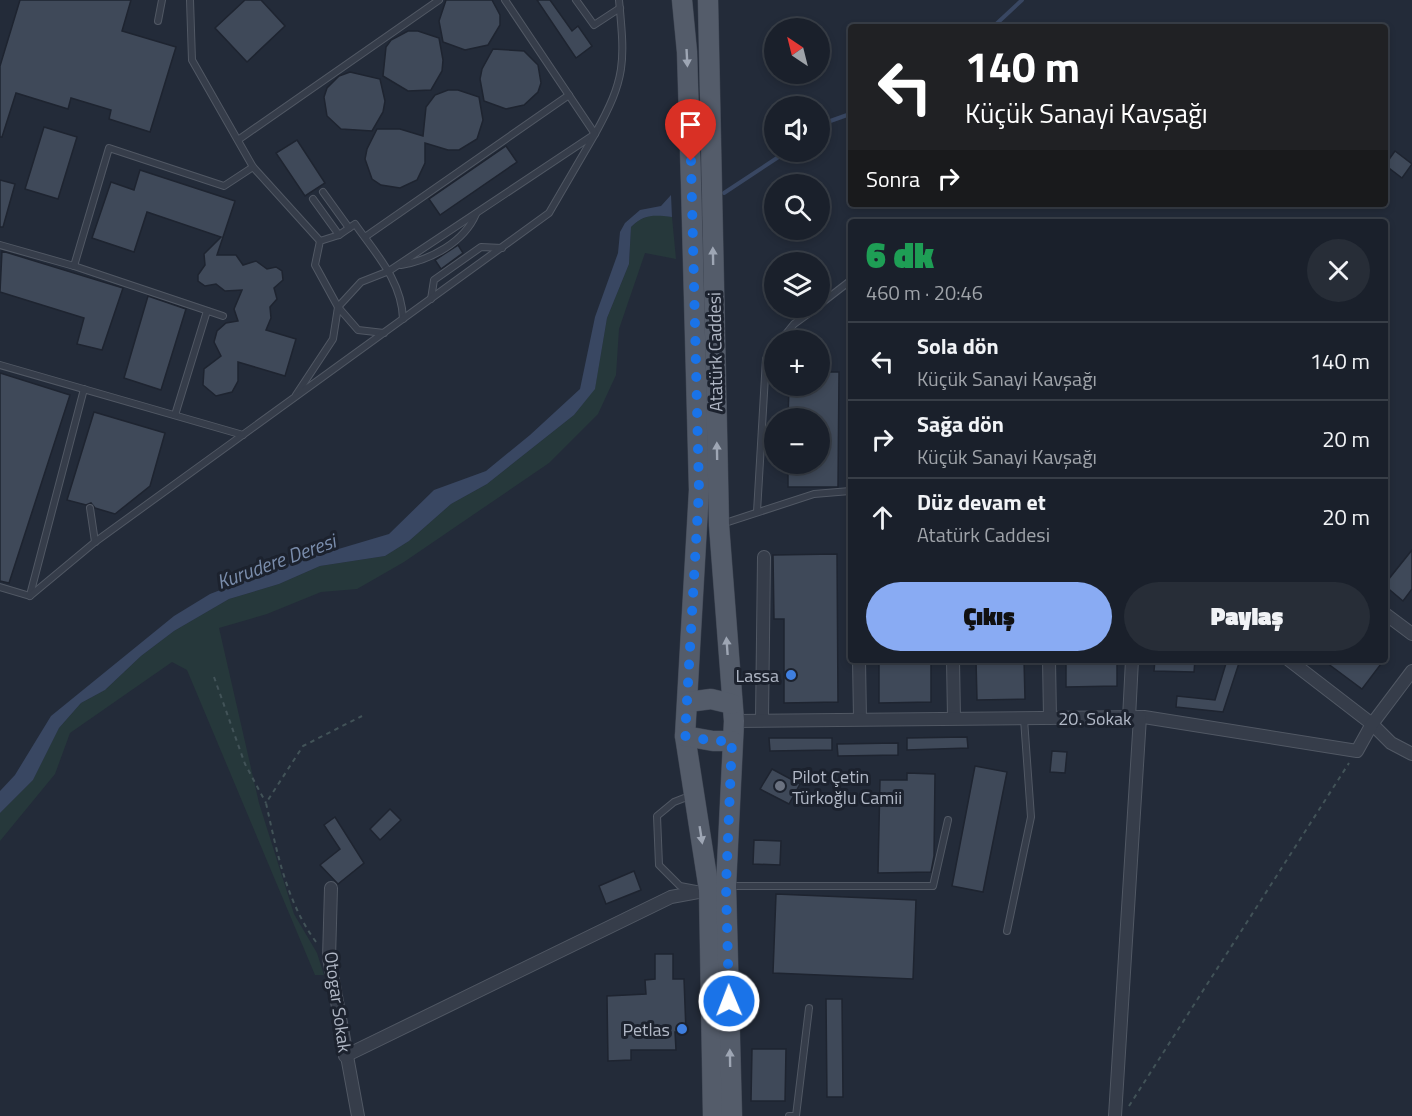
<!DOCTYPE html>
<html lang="tr">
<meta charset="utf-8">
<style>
:root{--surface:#1a202b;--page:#272d37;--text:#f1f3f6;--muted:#9fa3a9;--line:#383e47;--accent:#89abf3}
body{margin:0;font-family:"Titillium Web",sans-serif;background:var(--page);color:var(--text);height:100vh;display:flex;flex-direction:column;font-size:22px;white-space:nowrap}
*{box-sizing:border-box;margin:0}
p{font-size:20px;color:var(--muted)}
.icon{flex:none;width:33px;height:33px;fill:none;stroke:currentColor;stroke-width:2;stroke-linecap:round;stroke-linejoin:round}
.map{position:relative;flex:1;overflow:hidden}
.sheet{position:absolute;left:848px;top:219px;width:540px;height:444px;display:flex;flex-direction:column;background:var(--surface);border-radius:6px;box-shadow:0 3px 9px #0003,0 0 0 2px var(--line)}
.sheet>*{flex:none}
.banner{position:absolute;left:848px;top:24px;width:540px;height:183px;border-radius:6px;box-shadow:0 3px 9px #0003,0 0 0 2px var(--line);background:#202124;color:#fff;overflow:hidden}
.needle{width:39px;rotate:325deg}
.tools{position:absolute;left:764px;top:18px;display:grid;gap:12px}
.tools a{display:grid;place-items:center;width:66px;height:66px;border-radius:50%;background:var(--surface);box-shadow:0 3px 9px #0003,0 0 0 2px var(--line);font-size:30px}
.pin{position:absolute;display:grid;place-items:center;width:51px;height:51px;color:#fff;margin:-62px -26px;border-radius:50% 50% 50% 0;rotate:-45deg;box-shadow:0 0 6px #0007}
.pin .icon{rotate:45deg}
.me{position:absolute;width:66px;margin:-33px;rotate:359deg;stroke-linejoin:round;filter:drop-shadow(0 0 4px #0008)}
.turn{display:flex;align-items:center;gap:21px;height:126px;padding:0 18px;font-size:27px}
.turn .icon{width:78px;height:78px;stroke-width:2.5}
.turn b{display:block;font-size:42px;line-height:51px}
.then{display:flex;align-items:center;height:57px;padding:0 18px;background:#0003;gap:12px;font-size:22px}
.round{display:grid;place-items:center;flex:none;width:63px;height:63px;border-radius:32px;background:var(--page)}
.summary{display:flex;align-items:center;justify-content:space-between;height:102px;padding:0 18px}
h1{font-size:36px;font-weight:800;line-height:45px;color:#1e9e55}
.button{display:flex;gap:12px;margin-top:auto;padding:12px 18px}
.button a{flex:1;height:69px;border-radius:36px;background:var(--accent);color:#111;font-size:24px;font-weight:800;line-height:69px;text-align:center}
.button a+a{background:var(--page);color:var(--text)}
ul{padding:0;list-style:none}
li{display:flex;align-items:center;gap:18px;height:78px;padding:0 18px;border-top:2px solid var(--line)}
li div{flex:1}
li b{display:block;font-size:22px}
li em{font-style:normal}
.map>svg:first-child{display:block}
.green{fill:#26383b}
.water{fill:#394762}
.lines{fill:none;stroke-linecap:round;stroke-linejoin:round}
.stream{stroke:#394762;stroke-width:4}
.building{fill:#3f4959;stroke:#1e2430;stroke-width:1.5}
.service-casing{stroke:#515864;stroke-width:8}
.minor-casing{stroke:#515864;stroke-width:14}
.primary-casing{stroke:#3f4653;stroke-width:21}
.path{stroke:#425358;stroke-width:2;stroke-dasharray:4.5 4.5;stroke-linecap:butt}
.service{stroke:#363d4a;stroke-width:6}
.minor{stroke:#363d4a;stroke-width:12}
.primary{stroke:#545c6a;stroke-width:20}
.oneway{fill:#9ea6b4}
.route{stroke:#1a73e8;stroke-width:10;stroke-dasharray:0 18}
.shop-dot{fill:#3f7fe0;stroke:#1c222e;stroke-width:2}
.worship-dot{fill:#6b7280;stroke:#1c222e;stroke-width:2}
.labels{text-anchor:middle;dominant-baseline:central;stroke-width:6;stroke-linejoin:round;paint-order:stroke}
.street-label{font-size:18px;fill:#b1b8c6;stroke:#1c222e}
.poi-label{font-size:18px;fill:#b1b8c6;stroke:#1c222e;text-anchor:end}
.water-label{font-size:20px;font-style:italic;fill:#7a8dac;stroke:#1c222e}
</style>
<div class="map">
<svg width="1412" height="1116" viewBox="0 0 1412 1116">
<rect width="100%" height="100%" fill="#232b39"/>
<polygon class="green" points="654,214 672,217 676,259 645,253 619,329 616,375 598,414 549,463 404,562 357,589 321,592 267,614 219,628 259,803 294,914 317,953 324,975 315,975 187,670 172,662 70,733 55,774 0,841 0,813 33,780 59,728 81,703 105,690 141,656 174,631 229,599 279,584 320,566 385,556 409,541 451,504 487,484 574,415 595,388 607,318 629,264 631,227 639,220"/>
<path class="water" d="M671,195L672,217C654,215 644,214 631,227L629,264L607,318L595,389L574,415L487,484L451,504L409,541L385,556L320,566L279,584L229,599L174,631L141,656L105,690L81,703L59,728L33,780L0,813V791L15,775L51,716L174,616L210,594L288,564L389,534L434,490L486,471L530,435L580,389L595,317L618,253L620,232L625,223L640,210L661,206Z"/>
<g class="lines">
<g class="stream">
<polyline points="993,27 1022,0"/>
<polyline points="819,125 850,114"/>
<polyline points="724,193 786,152"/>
</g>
</g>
<g class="building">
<polygon points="20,0 131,0 122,31 176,47 150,132 109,119 111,110 71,98 68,109 16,93 2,137 0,137 0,66"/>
<polygon points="245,0 261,0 285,26 247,62 215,28"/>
<polygon points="446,0 492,0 500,15 500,25 488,45 465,50 443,42 439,21"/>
<polygon points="537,0 550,0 572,31 578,26 592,46 576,58"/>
<polygon points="408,31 418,31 439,38 443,60 442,71 431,90 408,91 383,76 386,47 391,40"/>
<polygon points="493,49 524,51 538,65 541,83 538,92 524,105 506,109 484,101 480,79 482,69"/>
<polygon points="350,72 380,79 385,101 383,112 372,131 341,129 327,116 324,97 327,88 339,76"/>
<polygon points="448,90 458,90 479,97 483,120 477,139 459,150 448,150 425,143 425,163 417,180 400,188 381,185 372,179 365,159 367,149 377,129 400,129 423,136 426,107 435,95"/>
<polygon points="44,127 77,137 58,199 25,189"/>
<polygon points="297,140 325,183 305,196 276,153"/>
<polygon points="506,146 517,162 440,215 429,199"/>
<polygon points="1395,151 1412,164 1402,178 1385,165"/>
<polygon points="140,170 235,201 217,255 236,255 243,265 256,261 267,269 276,267 282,271 283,280 274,288 277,299 270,307 271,318 266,330 296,339 285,376 238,362 238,381 232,392 216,396 203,385 204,369 221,356 214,342 217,331 226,323 238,321 234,309 242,290 225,291 216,284 205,286 198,281 198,275 205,265 204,254 221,237 147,212 134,252 92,238 111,182 134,190"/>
<polygon points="0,180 15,184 3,227 0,227"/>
<polygon points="458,245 463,253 441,269 435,260"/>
<polygon points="2,251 123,288 102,350 77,344 84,318 0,292"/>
<polygon points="148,296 186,309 161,390 124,378"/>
<polygon points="819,372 839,372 838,487 788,487 788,464 819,464 819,418 788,418 789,386 819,386"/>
<polygon points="0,373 70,395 9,583 0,581"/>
<polygon points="94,412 165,433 150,486 115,514 95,508 91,503 86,505 67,500"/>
<polygon points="1412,550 1412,589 1403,601 1384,585"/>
<polygon points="837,554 838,702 784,703 784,619 774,619 773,555"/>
<polygon points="879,660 931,660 931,702 879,703"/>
<polygon points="976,660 1024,660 1025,699 977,700"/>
<polygon points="1066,660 1117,660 1117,686 1066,687"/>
<polygon points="1155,660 1195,660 1194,672 1154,671"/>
<polygon points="1227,660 1240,660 1223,712 1176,707 1177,696 1215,700"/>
<polygon points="1323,660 1384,660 1362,689"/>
<polygon points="967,737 968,748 907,750 907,738"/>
<polygon points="769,738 832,738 832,750 770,751"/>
<polygon points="898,743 898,755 838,756 837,744"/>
<polygon points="1052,751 1067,752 1065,773 1050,772"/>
<polygon points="975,766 1007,772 983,892 952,886"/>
<polygon points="772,769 800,784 789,804 760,789"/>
<polygon points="907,773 935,774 934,856 931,872 878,873 880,780 907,780"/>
<polygon points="390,809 401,820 380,840 370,829"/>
<polygon points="335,817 364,863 338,884 320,865 340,849 324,825"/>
<polygon points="754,840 781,841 780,865 753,864"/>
<polygon points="634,871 641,890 606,904 599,886"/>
<polygon points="776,894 916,900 913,979 773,973"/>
<polygon points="655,954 673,954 673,979 684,979 686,1032 675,1032 676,1050 631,1050 631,1060 608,1061 607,996 646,994 645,980 655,979"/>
<polygon points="826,999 842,999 843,1097 827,1097"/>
<polygon points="752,1049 786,1049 785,1101 751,1101"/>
</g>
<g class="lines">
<g class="service-casing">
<g id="service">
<polyline points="190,0 192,60 253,167 320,241"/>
<polyline points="576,0 594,25 620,8"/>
<polyline points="158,21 162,0"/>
<polyline points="238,140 439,0"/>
<polyline points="323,192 349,228"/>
<polyline points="313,199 339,235"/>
<polyline points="365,237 569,95"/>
<polyline points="0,245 74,266 223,316"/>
<path d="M401,265C431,260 464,242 476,214"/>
<polyline points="74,266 109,148 224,186 253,167"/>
<polyline points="431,299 434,280 481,247 502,248"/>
<polyline points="819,305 850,281"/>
<path d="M384,333L358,330L338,307L315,265L320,241L339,235L355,224C376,254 402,281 403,319"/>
<polyline points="781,340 794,324 816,308"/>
<polyline points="0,365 243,435"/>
<path d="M296,395L333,339L338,307L361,282L389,271L595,134C626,78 625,63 619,0"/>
<polyline points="175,415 207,311"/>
<polyline points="90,508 95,542"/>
<polyline points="757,512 766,359 774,349"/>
<polyline points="722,524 814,494 850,491"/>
<polyline points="0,587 30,596"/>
<polyline points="30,595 84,389"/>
<polyline points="30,596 95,542 549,213 595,134 505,0"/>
<polyline points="692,795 674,802 657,816 659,865 680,886 696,889"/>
<polyline points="730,886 933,886 948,820"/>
<polyline points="1007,931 1031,817 1024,719"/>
<polyline points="789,1116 796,1116 809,1008"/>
</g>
</g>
<g class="minor-casing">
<g id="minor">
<polyline points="1384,613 1412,634"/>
<polyline points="859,660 860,719"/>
<polyline points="953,660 954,718"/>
<polyline points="1049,660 1050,718"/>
<polyline points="1289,660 1372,724 1391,743 1412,754"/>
<polyline points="1129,718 1132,660"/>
<polyline points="762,719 764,557"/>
<polyline points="734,721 1144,717 1357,751 1372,724 1412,671"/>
<polyline points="331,888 329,958 358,1116"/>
<polyline points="345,1056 671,897 709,890"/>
<polyline points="1115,1116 1140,717"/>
</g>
</g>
<g class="primary-casing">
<g id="primary">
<polyline points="682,0 687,52 691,183 699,490 685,736 709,890 713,1116"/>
<polyline points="708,0 719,525 734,721 726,886 732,1116"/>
<polyline points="688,702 711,699 732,704"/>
<polyline points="685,736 713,741 732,741"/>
</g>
</g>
<g class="path">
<polyline points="214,677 245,764 266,803"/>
<path d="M316,942C286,901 277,852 266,803L303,746L362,716"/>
<polyline points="1129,1106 1349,763"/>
</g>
<use href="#service" class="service"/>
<use href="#minor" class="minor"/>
<use href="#primary" class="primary"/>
</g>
<defs><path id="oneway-solid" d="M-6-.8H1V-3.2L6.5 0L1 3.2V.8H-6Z" transform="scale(1.5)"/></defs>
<g class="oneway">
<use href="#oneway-solid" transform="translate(687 58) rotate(87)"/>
<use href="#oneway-solid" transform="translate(713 256) rotate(-91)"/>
<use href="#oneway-solid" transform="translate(717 451) rotate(-91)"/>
<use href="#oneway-solid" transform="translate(727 646) rotate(-94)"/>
<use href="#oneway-solid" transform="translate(701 835) rotate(81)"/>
<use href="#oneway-solid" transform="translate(730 1058) rotate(-91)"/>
</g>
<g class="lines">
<polyline class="route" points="691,161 699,490 685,736 713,741 732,741 726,886 729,1001"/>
</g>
<g class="shop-dot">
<circle cx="791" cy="675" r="6"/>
<circle cx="682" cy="1029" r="6"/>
</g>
<circle class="worship-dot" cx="780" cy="786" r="6"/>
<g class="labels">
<g class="street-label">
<text transform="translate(715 352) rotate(-91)">Atatürk Caddesi</text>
<text x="1095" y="718">20. Sokak</text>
<text transform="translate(338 1002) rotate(82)">Otogar Sokak</text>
</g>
<g class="poi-label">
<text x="779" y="675">Lassa</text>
<text x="792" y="776" text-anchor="start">Pilot Çetin<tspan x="792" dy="21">Türkoğlu Camii</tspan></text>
<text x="670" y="1029">Petlas</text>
</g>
<g class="water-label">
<text transform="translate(276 561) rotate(-20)">Kurudere Deresi</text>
</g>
</g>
</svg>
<div class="tools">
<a><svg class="needle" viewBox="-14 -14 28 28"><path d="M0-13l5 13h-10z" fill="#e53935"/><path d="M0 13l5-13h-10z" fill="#9fa3a9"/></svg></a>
<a><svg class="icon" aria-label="sound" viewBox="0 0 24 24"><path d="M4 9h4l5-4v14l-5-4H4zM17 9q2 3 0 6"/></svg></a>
<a><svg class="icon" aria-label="search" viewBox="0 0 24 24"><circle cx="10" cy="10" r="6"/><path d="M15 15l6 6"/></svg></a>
<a><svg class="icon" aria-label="layers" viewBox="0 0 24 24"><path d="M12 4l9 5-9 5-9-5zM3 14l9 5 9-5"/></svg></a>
<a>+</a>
<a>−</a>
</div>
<div class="pin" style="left:691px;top:161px;background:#d93025"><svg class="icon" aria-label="arrive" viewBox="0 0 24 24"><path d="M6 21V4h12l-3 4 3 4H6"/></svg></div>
<svg class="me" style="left:729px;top:1001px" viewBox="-20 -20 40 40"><circle r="17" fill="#1a73e8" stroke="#fff" stroke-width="3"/><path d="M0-11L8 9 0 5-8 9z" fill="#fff"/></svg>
<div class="banner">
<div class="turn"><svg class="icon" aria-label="left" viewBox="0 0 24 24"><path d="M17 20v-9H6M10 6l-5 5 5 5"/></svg><div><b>140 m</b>Küçük Sanayi Kavşağı</div></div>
<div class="then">Sonra<svg class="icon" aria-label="right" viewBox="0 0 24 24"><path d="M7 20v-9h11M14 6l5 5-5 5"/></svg></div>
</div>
<section class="sheet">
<div class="summary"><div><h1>6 dk</h1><p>460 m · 20:46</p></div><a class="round"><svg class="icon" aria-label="close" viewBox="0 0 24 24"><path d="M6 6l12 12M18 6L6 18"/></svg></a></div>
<ul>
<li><svg class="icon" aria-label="left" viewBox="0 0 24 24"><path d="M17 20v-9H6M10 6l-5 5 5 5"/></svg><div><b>Sola dön</b><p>Küçük Sanayi Kavşağı</p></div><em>140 m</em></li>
<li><svg class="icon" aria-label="right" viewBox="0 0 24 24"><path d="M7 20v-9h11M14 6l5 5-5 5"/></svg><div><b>Sağa dön</b><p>Küçük Sanayi Kavşağı</p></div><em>20 m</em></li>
<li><svg class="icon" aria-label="ahead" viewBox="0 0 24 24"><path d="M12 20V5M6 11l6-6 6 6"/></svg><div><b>Düz devam et</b><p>Atatürk Caddesi</p></div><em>20 m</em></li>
</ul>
<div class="button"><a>Çıkış</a><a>Paylaş</a></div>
</section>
</div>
